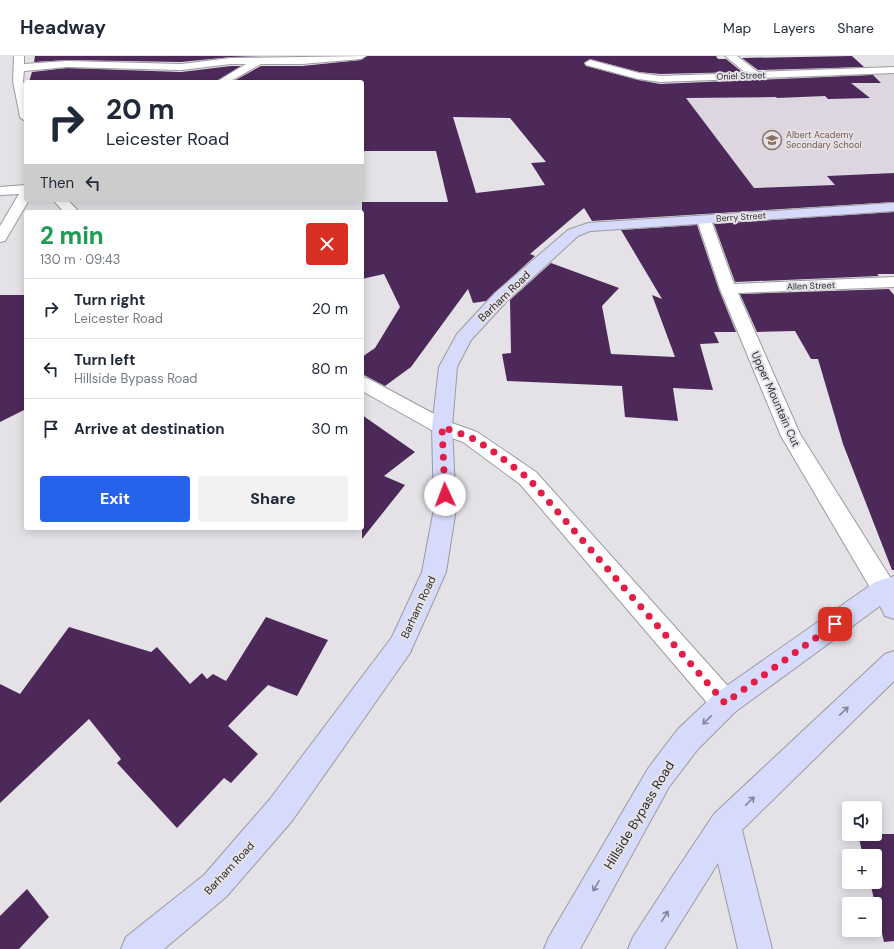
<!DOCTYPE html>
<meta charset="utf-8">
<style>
:root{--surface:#fff;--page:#f2f2f3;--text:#1f2937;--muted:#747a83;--line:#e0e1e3;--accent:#2563eb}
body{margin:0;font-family:"DM Sans",sans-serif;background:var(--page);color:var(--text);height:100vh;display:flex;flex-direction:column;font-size:15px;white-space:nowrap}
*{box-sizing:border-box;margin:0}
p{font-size:13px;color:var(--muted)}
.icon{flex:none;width:22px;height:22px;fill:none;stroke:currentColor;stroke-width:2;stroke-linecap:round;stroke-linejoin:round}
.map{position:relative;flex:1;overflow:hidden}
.panel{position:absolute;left:24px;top:154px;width:340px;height:320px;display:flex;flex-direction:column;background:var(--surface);border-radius:4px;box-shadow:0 2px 10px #0003}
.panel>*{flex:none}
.guide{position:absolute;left:24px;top:24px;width:340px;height:122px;border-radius:4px;box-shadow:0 2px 10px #0003;background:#fff;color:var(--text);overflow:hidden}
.buttons{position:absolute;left:842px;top:745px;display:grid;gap:8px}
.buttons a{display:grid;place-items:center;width:40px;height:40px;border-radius:4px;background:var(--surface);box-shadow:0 2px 10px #0003;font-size:20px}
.pin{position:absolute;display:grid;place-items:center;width:34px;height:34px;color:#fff;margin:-17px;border-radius:8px;box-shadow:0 2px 6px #0006}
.me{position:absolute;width:44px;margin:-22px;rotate:358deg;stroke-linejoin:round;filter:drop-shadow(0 0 3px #0008)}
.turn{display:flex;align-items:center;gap:14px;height:84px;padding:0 16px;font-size:18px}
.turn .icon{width:52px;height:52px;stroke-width:2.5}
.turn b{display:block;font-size:28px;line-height:34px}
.then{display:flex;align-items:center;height:38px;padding:0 16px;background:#0003;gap:8px;font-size:15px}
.round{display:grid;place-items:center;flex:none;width:42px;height:42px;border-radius:4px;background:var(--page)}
.summary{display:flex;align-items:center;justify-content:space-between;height:68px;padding:0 16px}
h1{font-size:24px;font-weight:800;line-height:30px;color:#1e9e55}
.cta{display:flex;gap:8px;margin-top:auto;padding:8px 16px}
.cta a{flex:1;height:46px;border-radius:4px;background:var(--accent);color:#fff;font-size:16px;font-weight:800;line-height:46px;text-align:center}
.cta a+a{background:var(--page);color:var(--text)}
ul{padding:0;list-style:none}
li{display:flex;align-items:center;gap:12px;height:60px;padding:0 16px;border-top:1px solid var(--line)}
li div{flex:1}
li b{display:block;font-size:15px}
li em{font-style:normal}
header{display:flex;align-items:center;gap:24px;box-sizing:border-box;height:56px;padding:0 20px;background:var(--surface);border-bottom:1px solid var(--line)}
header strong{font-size:19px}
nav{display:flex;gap:22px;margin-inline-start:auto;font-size:14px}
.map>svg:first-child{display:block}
.built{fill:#ddd6e1}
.building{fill:#4d295a;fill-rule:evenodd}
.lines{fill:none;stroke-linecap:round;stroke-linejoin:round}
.street-casing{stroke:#9c9a9e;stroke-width:2}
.secondary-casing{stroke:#9c9a9e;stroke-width:2}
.street{fill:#fff;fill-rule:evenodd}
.secondary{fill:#d7dbfb;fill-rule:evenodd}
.oneway{stroke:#828495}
.route{stroke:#e11d48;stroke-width:7;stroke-dasharray:0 12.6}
.labels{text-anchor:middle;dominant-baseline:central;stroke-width:4;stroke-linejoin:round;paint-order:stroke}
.far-street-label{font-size:9px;fill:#2e2d2f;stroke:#e5e2e7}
.far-education-label{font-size:9px;fill:#785e54;stroke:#e5e2e7;text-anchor:start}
.street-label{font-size:11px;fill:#2e2d2f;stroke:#e5e2e7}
.near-street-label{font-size:13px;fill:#2e2d2f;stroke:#e5e2e7}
</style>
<header>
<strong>Headway</strong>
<nav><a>Map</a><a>Layers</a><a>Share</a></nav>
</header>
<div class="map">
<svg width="894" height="893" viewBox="0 0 894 893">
<rect width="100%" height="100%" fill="#e5e2e7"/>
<polygon class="built" points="894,17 894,143 690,154 615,24"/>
<g class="building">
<polygon points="35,0 265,0 231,1 181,6 67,4 34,6"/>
<path d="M367,0H716L718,3H726L742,16L660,18L639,16L590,3L584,7L586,10L638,24L660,28L873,19L881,27H851L870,42L828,43L825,40L777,42L776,41L686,42L754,132L835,129L827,120L894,117V146L592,165L584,152L530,198L535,200L486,245L473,247L468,233L411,311L385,330L362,318V301L375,292L400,251L384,218L362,223V146H448L436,95H362V26H232L261,10H302L361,4ZM453,61L510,62L546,106L531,107L545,129L476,137Z"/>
<polygon points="852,0 864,11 758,14 742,2"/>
<polygon points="231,10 241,10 215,26 29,26 32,16 67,12 181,16"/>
<polygon points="894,156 894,218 877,218 879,220 735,226 714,168"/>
<polygon points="697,169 719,234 736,276 714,276 719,287 700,288 713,334 673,332 678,365 625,361 622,330 507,325 502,298 511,297 510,244 551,207 619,232 602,250 611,298 675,301 652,239 662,243 621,174"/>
<polygon points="889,233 894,239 894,514 892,514 843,388 818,303 811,303 795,275 757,276 740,238"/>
<polygon points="0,239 26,239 26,353 0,366"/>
<polygon points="362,359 415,396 384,420 405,429 362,483"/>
<polygon points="266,561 328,584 297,640 268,629 228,670 258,698 231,727 224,722 177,772 117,707 121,703 89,663 0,747 0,628 20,638 69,571 151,596 157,591 190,628 202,617 207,623 213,618 226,625"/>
<polygon points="858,778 894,778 894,885 884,886 870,826 875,826 875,800 863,800"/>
<polygon points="27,833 49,861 19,893 0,893 0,860"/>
</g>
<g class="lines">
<g class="street-casing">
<g id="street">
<polygon points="14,0 24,0 24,8 67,5 181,8 231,2 366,0 361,3 302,8 261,8 229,26 216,26 246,8 231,8 181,14 67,11 24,15 23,25 26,36 26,65 22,63 20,61 13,25"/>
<polygon points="725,0 737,0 758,16 894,11 894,17 660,26 638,23 586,9 585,7 590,4 639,17 660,20 746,17"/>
<polygon points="26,129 26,144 29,144 5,185 0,186 0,170 19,138 0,139 0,131"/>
<polygon points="53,144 68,144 79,156 64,156"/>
<polygon points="704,160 709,161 711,164 734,228 894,221 894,231 738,237 800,378 893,526 894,528 893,540 884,544 875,540 781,380 720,233 697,164 699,161"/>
<polygon points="362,321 369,323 449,366 477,376 536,416 735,638 739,647 735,656 725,660 715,656 520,428 463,386 435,376 362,335"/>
</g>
</g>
<g class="secondary-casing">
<g id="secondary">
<polygon points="894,147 894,155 590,175 578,180 507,245 471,284 457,311 452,371 456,453 446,516 410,597 292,765 226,841 164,893 121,893 126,881 204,819 270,743 392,581 422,516 434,453 432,371 439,311 457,278 495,237 568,174 588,167"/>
<polygon points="894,520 894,563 885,560 880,550 735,656 698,693 669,731 580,893 544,893 549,881 649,711 678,673 715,638 875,526"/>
<polygon points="894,595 894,625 742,774 772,893 738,893 718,807 664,893 628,893 633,881 672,821 714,758 885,598"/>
</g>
</g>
<use href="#street" class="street"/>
<use href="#secondary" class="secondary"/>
</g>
<defs><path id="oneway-shaft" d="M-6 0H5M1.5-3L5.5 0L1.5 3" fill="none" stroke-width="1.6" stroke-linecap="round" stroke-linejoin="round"/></defs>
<g class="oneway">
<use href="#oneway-shaft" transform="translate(844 655) rotate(-44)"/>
<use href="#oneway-shaft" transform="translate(707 664) rotate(136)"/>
<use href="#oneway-shaft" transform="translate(750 745) rotate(-44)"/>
<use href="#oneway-shaft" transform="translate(596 830) rotate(120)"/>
<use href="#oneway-shaft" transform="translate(665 860) rotate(-58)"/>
</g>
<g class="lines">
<polyline class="route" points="445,439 442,371 470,381 490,393 528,422 725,647 835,568"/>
</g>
<defs>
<g id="school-ring" transform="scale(1)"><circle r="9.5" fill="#e5e2e7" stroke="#8d6e63" stroke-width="1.5"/><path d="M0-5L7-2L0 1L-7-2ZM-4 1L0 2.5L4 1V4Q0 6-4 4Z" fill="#8d6e63"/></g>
</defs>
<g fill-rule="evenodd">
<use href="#school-ring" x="772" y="84"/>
</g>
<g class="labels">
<g class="far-street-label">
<text transform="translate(741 20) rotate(-2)">Oniel Street</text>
<text transform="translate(741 161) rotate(-4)">Berry Street</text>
<text transform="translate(811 230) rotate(-2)">Allen Street</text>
</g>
<g class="far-education-label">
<text x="786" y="79">Albert Academy<tspan x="786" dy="10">Secondary School</tspan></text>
</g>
<g class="street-label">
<text transform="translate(504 240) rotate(-44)">Barham Road</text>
<text transform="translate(776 343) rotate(66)">Upper Mountain Cut</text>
<text transform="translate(418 551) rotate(-65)">Barham Road</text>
<text transform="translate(229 812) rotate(-47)">Barham Road</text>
</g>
<g class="near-street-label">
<text transform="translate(639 759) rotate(-59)">Hillside Bypass Road</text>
</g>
</g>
</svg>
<div class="buttons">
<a><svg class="icon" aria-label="sound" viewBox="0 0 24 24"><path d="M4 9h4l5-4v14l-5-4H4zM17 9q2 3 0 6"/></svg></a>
<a>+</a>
<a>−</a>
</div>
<div class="pin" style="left:835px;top:568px;background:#d93025"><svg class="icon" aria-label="arrive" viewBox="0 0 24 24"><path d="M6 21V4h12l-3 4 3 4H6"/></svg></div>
<svg class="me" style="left:445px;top:439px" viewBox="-20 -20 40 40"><circle r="19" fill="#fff"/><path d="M0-13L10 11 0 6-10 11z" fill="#e11d48"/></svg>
<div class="guide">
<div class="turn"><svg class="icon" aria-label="right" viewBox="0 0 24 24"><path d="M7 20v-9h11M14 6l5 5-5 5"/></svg><div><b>20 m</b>Leicester Road</div></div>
<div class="then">Then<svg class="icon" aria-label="left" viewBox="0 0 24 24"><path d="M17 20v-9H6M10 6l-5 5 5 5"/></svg></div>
</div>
<section class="panel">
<div class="summary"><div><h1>2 min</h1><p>130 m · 09:43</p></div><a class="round" style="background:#d93025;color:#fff"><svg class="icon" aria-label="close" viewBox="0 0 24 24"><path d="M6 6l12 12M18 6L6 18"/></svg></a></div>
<ul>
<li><svg class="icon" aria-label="right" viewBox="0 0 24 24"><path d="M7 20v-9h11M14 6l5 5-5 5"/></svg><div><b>Turn right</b><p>Leicester Road</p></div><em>20 m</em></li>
<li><svg class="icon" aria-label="left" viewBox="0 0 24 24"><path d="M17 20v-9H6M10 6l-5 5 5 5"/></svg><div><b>Turn left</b><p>Hillside Bypass Road</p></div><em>80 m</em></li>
<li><svg class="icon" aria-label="arrive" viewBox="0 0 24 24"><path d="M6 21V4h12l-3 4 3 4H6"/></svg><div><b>Arrive at destination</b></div><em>30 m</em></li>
</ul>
<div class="cta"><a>Exit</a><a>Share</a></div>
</section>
</div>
